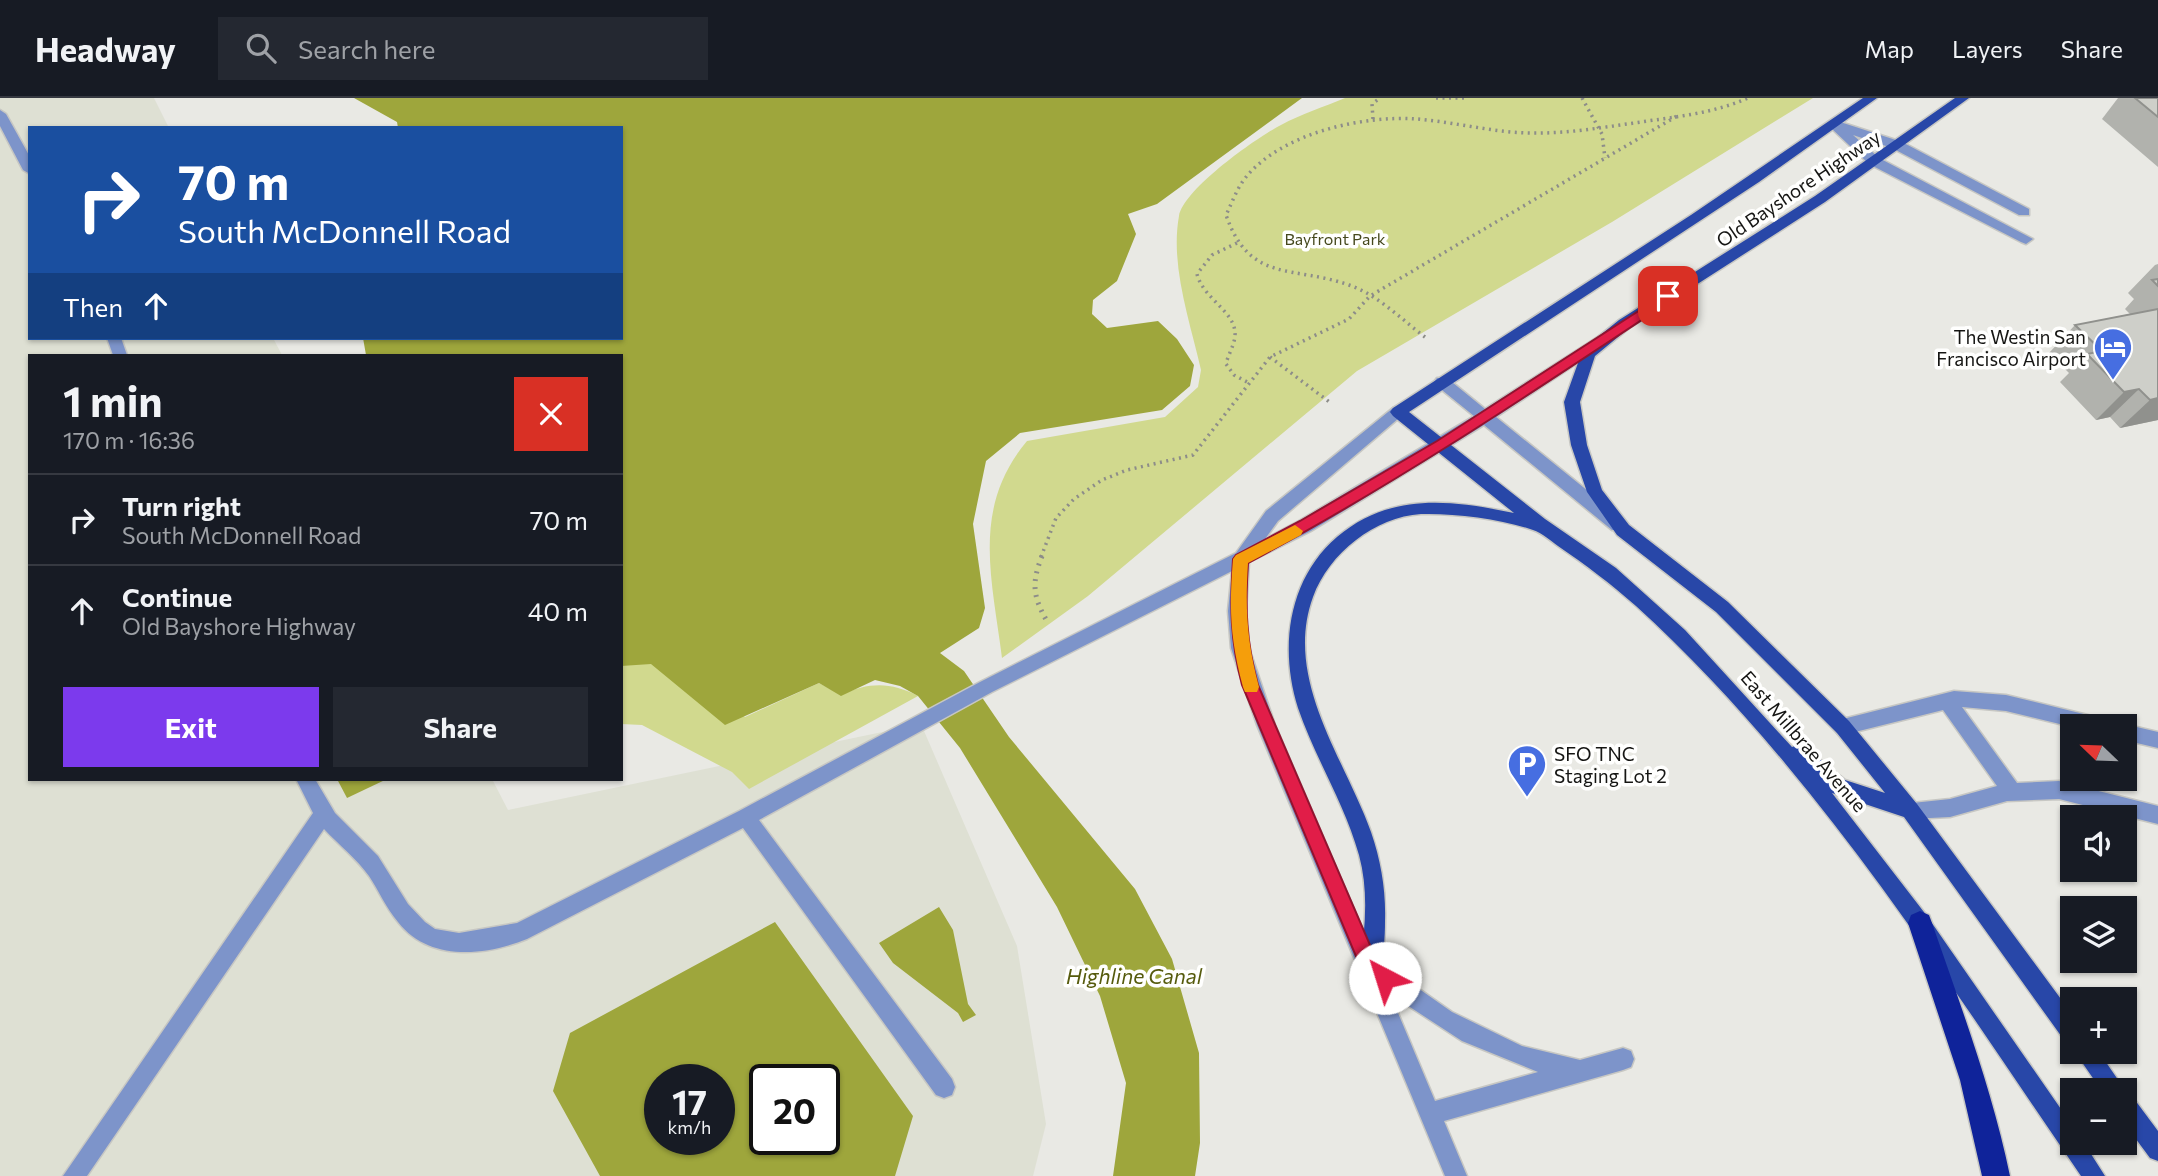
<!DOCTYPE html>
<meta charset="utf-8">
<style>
:root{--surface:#171b24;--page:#242831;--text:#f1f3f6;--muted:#9ea1a6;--line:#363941;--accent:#7c3aed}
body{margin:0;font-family:Commissioner,sans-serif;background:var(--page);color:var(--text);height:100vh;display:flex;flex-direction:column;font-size:26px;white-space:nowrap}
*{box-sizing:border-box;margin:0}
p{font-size:23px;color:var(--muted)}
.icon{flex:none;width:38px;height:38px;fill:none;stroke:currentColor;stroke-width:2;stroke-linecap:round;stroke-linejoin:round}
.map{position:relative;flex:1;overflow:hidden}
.side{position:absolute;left:28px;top:256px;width:595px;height:427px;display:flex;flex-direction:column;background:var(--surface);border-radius:0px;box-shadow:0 2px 5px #0004}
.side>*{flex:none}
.hud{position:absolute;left:28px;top:28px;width:595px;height:214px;border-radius:0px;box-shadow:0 2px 5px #0004;background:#1a4fa0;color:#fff;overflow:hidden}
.needle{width:46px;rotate:293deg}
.buttons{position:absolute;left:2060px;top:616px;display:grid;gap:14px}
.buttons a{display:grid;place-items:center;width:77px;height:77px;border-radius:0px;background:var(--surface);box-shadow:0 2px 5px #0004;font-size:35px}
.speed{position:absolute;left:644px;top:966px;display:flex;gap:14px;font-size:35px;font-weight:700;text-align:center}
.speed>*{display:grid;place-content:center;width:91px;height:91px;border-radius:50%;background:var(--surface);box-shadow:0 2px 5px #0004;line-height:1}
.speed small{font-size:18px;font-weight:400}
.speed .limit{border:4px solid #111;border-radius:10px;background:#fff;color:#111}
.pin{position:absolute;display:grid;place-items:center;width:60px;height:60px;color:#fff;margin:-30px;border-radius:14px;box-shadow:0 4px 10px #0006}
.me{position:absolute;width:77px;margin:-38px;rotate:320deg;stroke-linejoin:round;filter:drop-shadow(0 0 5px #0008)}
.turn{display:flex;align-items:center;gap:24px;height:147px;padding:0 35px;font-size:32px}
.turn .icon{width:91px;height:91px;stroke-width:2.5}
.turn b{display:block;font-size:49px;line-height:60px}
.then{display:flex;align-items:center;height:66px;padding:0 35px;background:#0003;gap:14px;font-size:26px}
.round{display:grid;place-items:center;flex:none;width:74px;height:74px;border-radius:0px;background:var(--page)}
.headline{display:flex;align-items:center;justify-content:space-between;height:119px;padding:0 35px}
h1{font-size:42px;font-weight:700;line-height:52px}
.action{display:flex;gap:14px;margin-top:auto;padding:14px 35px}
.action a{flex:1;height:80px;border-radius:0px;background:var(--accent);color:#fff;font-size:28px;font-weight:700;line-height:80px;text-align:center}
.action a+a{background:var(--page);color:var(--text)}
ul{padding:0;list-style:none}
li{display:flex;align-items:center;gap:21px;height:91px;padding:0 35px;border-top:2px solid var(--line)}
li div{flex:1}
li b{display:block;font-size:26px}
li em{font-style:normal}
header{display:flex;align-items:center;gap:42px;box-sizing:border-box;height:98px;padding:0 35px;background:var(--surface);border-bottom:2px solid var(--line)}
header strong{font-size:33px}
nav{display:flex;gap:38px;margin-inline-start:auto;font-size:24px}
.search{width:490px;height:63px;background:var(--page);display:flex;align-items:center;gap:18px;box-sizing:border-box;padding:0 24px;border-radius:0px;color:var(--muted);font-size:26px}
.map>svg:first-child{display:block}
.built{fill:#dee0d3;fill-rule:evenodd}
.green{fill:#d1d98e}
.water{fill:#9ea63c;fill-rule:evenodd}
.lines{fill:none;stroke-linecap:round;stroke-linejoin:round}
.minor-casing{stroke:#c7c7c3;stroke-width:3}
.major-casing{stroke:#c7c7c3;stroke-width:3}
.highway-casing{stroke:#c7c7c3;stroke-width:3}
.path-far1{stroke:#8d8d89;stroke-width:3.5;stroke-dasharray:2 4.5;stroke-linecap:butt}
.path{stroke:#8d8d89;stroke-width:5;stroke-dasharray:2 6;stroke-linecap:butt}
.minor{fill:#7d94ca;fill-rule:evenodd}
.major{fill:#2847a8;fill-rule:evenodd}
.highway{fill:#0f239a;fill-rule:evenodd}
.wall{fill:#b1b2ad}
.shaded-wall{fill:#90918d}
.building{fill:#cecfc9;stroke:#90918d;stroke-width:2}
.route{fill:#e11d48;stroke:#92132f;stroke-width:2}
.slow{fill:#f59e0b}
.labels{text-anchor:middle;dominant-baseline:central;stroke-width:7;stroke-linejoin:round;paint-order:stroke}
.far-park-label{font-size:16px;fill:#45481d;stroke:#fffffe}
.street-label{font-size:19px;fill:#151513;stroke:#fffffe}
.poi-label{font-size:19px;fill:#151513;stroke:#fffffe;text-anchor:end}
.water-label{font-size:21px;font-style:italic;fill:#565b0d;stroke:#fffffe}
</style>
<header>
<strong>Headway</strong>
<div class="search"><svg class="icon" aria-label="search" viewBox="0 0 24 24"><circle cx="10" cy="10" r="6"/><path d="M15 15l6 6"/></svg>Search here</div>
<nav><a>Map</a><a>Layers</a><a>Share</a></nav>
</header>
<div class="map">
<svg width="2158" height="1078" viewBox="0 0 2158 1078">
<rect width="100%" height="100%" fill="#e9e9e4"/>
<path class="built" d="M0,0H154L169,30H30V240H273L282,257H30V681H492L508,712L921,626L1017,848L1046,1026L1033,1078H0ZM660,982H719V1041H660ZM765,982H824V1041H765Z"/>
<g class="green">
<path d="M1345,0H1813L1612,124L1357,273L1088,498L1002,560C992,480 971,410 1027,343L1165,319L1198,289L1201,272C1190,223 1170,168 1179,118C1184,91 1256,40 1281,27C1301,16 1324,9 1345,0Z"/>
<path d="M621,541L745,619L819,585L841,597C869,584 891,584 918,598L749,691L732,674L642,627L621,626Z"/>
</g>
<g class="water">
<polygon points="354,0 1302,0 1157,106 1128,116 1136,136 1117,183 1093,202 1092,216 1107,230 1158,223 1177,241 1194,267 1190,288 1162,312 1020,335 986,363 973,426 985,510 979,530 940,555 964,573 1009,639 1135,791 1172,861 1199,955 1200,1045 1195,1078 1113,1078 1126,985 1100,898 1057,809 960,650 918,598 900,588 875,582 841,598 819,585 725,627 651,566 621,568 621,257 366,257 363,240 621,240 621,30 398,30 397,24"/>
<polygon points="337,681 387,681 347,700"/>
<polygon points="939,809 953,832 968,906 976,917 963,924 958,915 893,865 879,845"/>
<path d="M775,824L913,1018L895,1078H600L553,993L570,935ZM660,982H719V1041H660ZM765,982H824V1041H765Z"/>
</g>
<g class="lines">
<g class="minor-casing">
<g id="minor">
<polygon points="0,12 6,16 30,59 30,76 23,72 0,28"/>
<polygon points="1834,22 1902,44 2029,111 2029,117 2019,117 1892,50 1853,37 1879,60 2033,141 2026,146 2021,144 1869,66 1830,29 1828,26"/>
<path d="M1601,237L1606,238L1608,242L1606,246L1496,319L1624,422L1626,427L1624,432H1612L1484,327L1311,433L1249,464L1246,513L1249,550L1275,627L1375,860L1452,914L1522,948L1580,962L1623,950L1631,953L1634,961L1631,969L1623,972L1444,1023L1467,1078H1445L1257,627L1231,550L1228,513L1232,473L992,594L759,722L952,981L955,989L952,997L944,1000L936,997L743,730L527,841C485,858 429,864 398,824C386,810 379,793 369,778C356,760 339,747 324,731L87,1078H63L313,715L296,681H315L335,715L378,758L408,806L425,824L435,831L459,835L517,825L739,713L980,584L1236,455L1266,413L1393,310L1398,308L1406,314L1278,423L1265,441L1299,423L1474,318L1437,288L1434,284L1437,280H1447L1485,311ZM1390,896L1462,943L1538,974L1435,1003Z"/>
<polygon points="107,240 121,240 127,257 113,257"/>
<polygon points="1954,593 2006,597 2108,622 2111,628 2072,629 2006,613 1962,609 2017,685 2059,683 2158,708 2158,726 2059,701 2007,703 1950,719 1910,721 1903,718 1900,712 1903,706 1950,701 1997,688 1943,612 1843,637 1837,635 1834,629 1837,623 1843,621"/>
<polygon points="2124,626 2158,634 2158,650 2124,642 2124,628 2118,628"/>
</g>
</g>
<g class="major-casing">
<g id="major">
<path d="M1863,0H1877L1759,84L1409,314L1545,421L1616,470L1685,532L1792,649L1798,647L1805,649L1845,682L1885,695L1837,635L1716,514L1617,437L1587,394L1571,347L1564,304L1583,251L1619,222L1815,98L1955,0H1969L1825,104L1629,230L1595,258L1580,304L1587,347L1602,392L1629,427L1728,504L1849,623L1917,706L2072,916V945L2064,942L1904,719L1832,695L1927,818L2072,1027V1045H2084L2105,1078H2081C1945,880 1815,671 1636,508C1611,486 1586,467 1558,448C1551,443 1542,435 1533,432C1502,421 1454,415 1421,416C1375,419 1329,455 1313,499C1283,581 1345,661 1371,734C1381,763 1386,793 1385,823C1385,840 1384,859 1377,875L1370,878L1363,875L1360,868C1365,831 1369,794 1359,757C1344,704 1315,660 1298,610C1279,550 1288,481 1337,439C1390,394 1451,402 1514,415L1393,318L1390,314L1393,310L1691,117Z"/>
<polygon points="2075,954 2099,954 2125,992 2124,993 2101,992"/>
<polygon points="2124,995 2132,998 2158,1033 2158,1063 2150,1060 2124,1025"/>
</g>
</g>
<g class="highway-casing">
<path id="highway" d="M1920,813L1929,817L1932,825C1961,909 1992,991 2010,1078H1982L1960,982L1908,825L1911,817Z"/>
</g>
<g class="path-far1">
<polyline points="1436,0 1467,0"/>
<polyline points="1582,0 1602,36 1605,60"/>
<polyline points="1373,21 1372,6 1380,0"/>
<path d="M1237,145L1212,157L1197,176C1203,201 1237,214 1235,238C1234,248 1228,257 1226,266L1234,277L1249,285"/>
<path d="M1425,239C1401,221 1378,197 1349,187C1293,167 1250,186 1226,117C1232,105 1237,90 1246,79C1282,35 1363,17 1417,21C1454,24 1491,34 1528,35C1564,36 1599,30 1634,25C1673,19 1712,16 1748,0"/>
<polyline points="1270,259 1332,306"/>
<polyline points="1041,459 1056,420 1074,401 1102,382 1127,372 1193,357 1270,259 1349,221 1370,198 1677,18"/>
</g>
<path class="path" d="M1042,458C1031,486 1033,499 1048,525"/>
<use href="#minor" class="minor"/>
<use href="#major" class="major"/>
<use href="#highway" class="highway"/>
</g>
<g class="wall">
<polygon points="2118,0 2158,0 2158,69 2102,21"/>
<polygon points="2158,166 2158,322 2120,330 2110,319 2096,322 2060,284 2069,275 2049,255 2075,227 2130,216 2125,211 2134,201 2128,195 2155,167"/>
</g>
<g class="shaded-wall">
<polygon points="2139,291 2110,319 2096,322 2124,294"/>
<polygon points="2158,300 2158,322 2120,330 2150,302"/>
</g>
<g class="building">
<polygon points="2135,0 2158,0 2158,19"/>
<polygon points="2158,181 2158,188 2152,182"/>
<polygon points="2158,211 2158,300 2150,302 2139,291 2124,294 2087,256 2102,253 2075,227"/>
</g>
<path class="route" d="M1668,194L1674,198L1672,202C1533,294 1396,386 1248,465C1245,510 1246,543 1258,587L1376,861L1392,874L1395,880L1392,887L1385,890L1363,875L1242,587C1230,541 1230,508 1233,461L1236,457L1300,423L1437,343Z"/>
<path class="slow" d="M1295,427L1303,433L1301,437L1248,465C1245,511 1247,544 1259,589L1257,594H1245L1243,589C1230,541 1229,511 1233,461L1236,457Z"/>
<defs>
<g id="hotel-pin" transform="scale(2.0125)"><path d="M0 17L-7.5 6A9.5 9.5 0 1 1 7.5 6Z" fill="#466ee1" stroke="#fffffe"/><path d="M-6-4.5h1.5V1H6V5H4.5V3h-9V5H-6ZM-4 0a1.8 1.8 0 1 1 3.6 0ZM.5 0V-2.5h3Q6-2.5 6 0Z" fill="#fff"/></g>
<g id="parking-pin" transform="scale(2.0125)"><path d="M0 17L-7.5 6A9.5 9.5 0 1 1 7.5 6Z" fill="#466ee1" stroke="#fffffe"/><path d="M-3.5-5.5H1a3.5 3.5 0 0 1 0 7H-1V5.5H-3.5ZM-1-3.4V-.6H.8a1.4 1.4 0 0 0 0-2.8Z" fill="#fff"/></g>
</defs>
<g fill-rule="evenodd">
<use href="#hotel-pin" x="2113" y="249"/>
<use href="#parking-pin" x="1527" y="666"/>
</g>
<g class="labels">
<g class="far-park-label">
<text x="1335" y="140">Bayfront Park</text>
</g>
<g class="street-label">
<text transform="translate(1798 90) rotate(-34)">Old Bayshore Highway</text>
<text transform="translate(1804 643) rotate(49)">East Millbrae Avenue</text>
</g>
<g class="poi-label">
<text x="2086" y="238">The Westin San<tspan x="2086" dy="22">Francisco Airport</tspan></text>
<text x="1554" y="655" text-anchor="start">SFO TNC<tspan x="1554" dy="22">Staging Lot 2</tspan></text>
</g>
<g class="water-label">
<text x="1134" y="877">Highline Canal</text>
</g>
</g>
</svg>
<div class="buttons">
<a><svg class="needle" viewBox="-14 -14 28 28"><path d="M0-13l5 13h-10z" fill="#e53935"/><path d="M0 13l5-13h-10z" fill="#9ea1a6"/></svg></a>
<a><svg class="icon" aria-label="sound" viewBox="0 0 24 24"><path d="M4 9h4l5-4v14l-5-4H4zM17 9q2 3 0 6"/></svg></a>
<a><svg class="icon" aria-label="layers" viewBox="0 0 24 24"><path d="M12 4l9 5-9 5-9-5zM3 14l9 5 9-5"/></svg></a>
<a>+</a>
<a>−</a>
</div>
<div class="speed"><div>17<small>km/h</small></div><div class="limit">20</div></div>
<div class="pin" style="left:1668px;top:198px;background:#d93025"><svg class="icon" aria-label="arrive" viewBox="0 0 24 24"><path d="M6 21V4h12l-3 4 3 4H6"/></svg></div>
<svg class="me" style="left:1385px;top:880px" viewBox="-20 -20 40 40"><circle r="19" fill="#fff"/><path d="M0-13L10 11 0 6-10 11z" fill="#e11d48"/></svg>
<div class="hud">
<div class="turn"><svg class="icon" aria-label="right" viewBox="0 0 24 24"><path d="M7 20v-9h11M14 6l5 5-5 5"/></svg><div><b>70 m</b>South McDonnell Road</div></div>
<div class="then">Then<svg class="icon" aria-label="ahead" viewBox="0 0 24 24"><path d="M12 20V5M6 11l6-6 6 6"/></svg></div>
</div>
<section class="side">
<div class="headline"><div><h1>1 min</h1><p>170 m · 16:36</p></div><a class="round" style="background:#d93025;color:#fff"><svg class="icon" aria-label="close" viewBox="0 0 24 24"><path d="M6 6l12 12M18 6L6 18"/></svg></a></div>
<ul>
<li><svg class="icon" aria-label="right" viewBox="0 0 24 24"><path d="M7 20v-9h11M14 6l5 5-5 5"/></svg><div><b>Turn right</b><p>South McDonnell Road</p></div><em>70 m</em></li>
<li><svg class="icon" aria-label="ahead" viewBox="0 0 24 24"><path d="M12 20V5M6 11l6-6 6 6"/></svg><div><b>Continue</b><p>Old Bayshore Highway</p></div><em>40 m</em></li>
</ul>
<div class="action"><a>Exit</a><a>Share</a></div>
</section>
</div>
